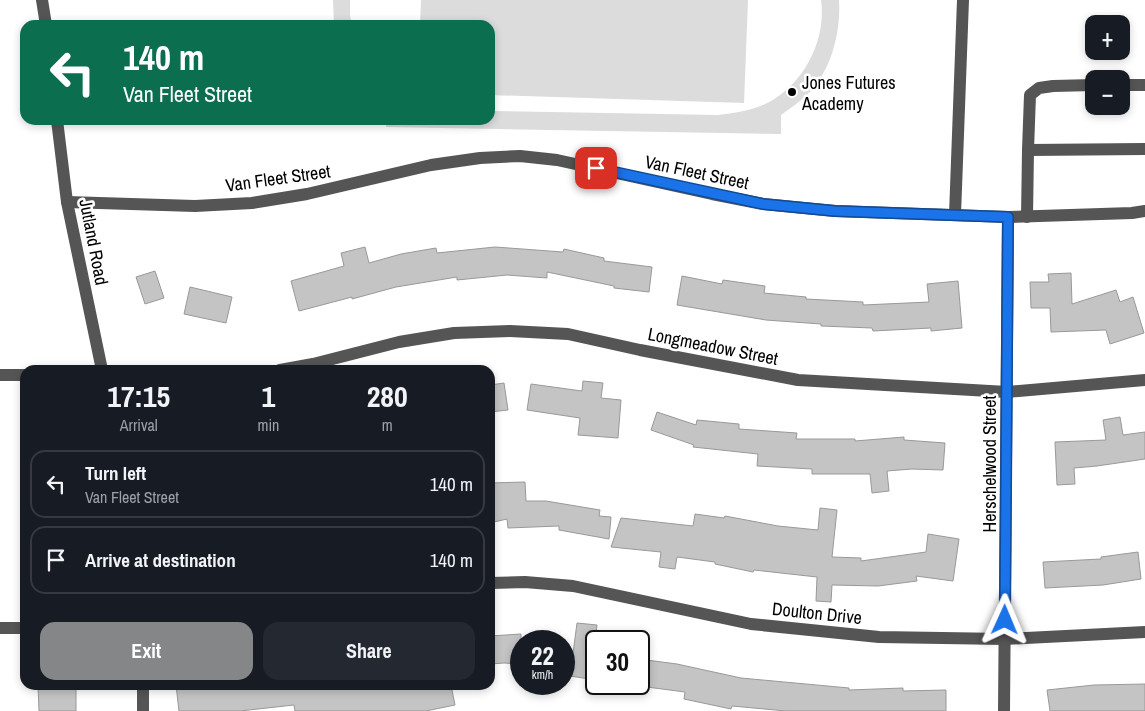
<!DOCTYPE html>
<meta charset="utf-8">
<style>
:root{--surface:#171b24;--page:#242831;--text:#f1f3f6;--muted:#9ea1a6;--line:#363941;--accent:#858687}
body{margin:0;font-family:"Archivo Narrow",sans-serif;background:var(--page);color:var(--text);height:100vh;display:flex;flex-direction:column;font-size:19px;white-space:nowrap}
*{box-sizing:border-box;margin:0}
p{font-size:16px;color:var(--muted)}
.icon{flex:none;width:28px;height:28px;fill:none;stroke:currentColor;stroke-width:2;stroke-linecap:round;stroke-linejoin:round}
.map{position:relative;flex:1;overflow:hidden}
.side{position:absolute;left:20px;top:365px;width:475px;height:325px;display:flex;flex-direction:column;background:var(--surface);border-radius:15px;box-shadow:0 2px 8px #0003}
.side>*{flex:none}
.hud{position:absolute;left:20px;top:20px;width:475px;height:105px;border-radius:15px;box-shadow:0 2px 8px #0003;background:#0b6e4f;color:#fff;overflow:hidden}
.buttons{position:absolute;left:1085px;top:15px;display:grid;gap:10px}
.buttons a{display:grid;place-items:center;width:45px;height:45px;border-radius:10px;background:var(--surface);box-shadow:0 2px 8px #0003;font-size:25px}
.speed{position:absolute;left:510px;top:630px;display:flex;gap:10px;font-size:25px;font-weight:700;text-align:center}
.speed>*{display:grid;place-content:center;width:65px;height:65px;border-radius:50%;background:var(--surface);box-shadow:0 2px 8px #0003;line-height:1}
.speed small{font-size:12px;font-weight:400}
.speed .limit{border:2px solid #111;border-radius:8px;background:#fff;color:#111}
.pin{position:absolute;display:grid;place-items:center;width:42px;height:42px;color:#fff;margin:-21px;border-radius:10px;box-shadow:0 2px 8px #0006}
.me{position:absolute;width:55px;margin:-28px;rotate:1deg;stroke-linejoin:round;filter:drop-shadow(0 0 4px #0008)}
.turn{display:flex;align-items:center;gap:18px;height:105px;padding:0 20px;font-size:22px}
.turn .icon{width:65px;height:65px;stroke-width:2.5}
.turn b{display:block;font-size:35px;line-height:42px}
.eta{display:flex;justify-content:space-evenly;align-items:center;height:85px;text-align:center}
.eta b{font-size:30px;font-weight:700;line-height:35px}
.action{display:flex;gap:10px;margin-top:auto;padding:10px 20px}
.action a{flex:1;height:58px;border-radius:15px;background:var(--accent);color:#fff;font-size:20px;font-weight:700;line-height:58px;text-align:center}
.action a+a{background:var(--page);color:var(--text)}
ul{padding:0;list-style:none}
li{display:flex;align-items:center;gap:15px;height:68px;margin:0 10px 8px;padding:0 10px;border:2px solid var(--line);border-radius:15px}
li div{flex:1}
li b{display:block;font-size:19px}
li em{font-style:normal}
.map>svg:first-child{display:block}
.green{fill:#dcdcdc}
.building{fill:#c4c4c4;stroke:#999}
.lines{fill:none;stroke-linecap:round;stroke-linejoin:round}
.minor{stroke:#555;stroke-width:12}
.route-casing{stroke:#114b97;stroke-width:12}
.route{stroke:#1a73e8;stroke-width:9}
.poi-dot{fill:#000;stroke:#fff;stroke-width:2}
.labels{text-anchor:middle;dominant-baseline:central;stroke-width:5;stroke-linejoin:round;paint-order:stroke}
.poi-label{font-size:18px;fill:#000;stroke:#fff;text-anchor:start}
.street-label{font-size:18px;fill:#000;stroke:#fff}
</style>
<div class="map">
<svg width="1145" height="711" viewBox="0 0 1145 711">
<rect width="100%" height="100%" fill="#fff"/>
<g class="green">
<polygon points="333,0 350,0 350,15 352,25 334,25"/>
<polygon points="421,0 748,0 744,103 490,95 490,25 420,25"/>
<path d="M821,0H839C841,31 832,67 811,91C802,100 791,108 781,115V134L386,127V120H490V111L718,115C734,113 749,111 763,105C802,88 827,41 821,0Z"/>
</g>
<g class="building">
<polygon points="365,247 369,263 401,254 436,248 437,253 495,247 563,252 564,249 604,258 604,261 652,267 649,292 614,288 614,286 547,272 547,278 507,275 457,280 457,277 396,287 352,299 352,297 299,311 291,281 344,266 341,253"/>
<polygon points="155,271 164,298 145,304 136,277"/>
<polygon points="1071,273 1072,304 1116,290 1120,302 1133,297 1144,333 1110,344 1106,330 1051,332 1050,308 1031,308 1030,282 1049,282 1048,274"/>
<polygon points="682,276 722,284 723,280 765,286 764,293 806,297 806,299 863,302 863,305 929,302 927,284 958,281 962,328 931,331 931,328 873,331 872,328 821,326 821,324 766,320 677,305"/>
<polygon points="190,287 232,297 226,323 184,314"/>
<polygon points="583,381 603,383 601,398 621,400 618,438 578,435 580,418 527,410 531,384 582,391"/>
<polygon points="504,383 508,410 490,412 490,385"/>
<polygon points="657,412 696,425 697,420 739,424 739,429 797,433 796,439 855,439 855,441 904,437 904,440 945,443 943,470 912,469 887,471 889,491 872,493 870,474 812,474 812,469 757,466 758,454 693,447 694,445 651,430"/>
<polygon points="1120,417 1123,435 1145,432 1145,459 1097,466 1074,468 1075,484 1057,485 1055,442 1106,440 1103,420"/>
<polygon points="525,482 526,501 546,501 600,510 599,516 611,517 609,539 559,530 559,526 508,528 507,519 490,523 490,483"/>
<polygon points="820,508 837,510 832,557 861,558 861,561 926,552 928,534 959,539 953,581 916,576 917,581 878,586 832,585 831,602 816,601 817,577 754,570 753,572 715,564 715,562 677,557 675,569 659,567 661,552 611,547 621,518 693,526 695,514 724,518 725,516 778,526 818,530"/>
<polygon points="1138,552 1141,579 1103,585 1045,588 1043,562 1101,559 1101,557"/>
<polygon points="577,623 597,625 596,634 596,680 570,676"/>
<polygon points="521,634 521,664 504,663 490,664 490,636"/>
<polygon points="639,659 677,664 741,678 849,688 849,690 903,688 903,691 946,690 946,711 786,711 732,706 731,709 684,699 685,692 639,686"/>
<polygon points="1145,684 1145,711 1050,711 1047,690 1094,685"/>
<polygon points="38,685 76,685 76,711 39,711"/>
<polygon points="176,685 451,685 455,705 426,711 295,711 294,705 240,711 179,711"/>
</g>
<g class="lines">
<g class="minor">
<polyline points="42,0 46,25"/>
<polyline points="1094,85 1053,86 1039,88 1030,95 1028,150 1145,149"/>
<polyline points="1121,85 1145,85"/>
<polyline points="57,120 67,202 102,370"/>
<polyline points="67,202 195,206 252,203 307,194 431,165 480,158 520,156 557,160 712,194 763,204 835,211 1008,217 1132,213 1145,211"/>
<polyline points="955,215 963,0"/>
<polyline points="1027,217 1028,150"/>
<polyline points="280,370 313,364 399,342 454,333 510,331 568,334 640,350 798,380 1007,392 1145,380"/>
<polyline points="0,375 25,375"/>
<polyline points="490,583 525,582 573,586 751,624 879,637 1005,639 1145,632"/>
<polyline points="0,628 25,628"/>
<polyline points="143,711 143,685"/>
<polyline points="1004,711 1008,217"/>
</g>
</g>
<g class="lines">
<g class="route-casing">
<polyline id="route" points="596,168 763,204 835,211 1008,217 1005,620"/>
</g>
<use href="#route" class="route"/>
</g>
<circle class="poi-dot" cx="792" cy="92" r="5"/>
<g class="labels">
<g class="poi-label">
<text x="802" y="82">Jones Futures<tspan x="802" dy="21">Academy</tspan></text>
</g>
<g class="street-label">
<text transform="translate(697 172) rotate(12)">Van Fleet Street</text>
<text transform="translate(278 178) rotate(-8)">Van Fleet Street</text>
<text transform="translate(94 242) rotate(79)">Jutland Road</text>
<text transform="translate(713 346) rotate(11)">Longmeadow Street</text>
<text transform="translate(989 464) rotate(-90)">Herschelwood Street</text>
<text transform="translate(817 613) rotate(6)">Doulton Drive</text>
</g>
</g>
</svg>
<div class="buttons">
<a>+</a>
<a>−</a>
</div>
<div class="speed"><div>22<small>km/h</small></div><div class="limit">30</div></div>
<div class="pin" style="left:596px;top:168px;background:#d93025"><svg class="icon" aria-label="arrive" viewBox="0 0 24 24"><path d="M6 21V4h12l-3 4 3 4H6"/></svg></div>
<svg class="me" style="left:1005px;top:620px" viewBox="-20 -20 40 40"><path d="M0-17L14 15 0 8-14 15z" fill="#1a73e8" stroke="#fff" stroke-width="4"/></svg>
<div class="hud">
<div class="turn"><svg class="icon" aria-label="left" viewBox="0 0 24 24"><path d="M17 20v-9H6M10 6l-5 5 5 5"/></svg><div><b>140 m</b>Van Fleet Street</div></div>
</div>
<section class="side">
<div class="eta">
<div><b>17:15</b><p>Arrival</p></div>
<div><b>1</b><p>min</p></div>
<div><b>280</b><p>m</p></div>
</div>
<ul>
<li><svg class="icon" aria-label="left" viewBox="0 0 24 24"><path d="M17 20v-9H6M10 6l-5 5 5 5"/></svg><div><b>Turn left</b><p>Van Fleet Street</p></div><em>140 m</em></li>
<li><svg class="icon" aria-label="arrive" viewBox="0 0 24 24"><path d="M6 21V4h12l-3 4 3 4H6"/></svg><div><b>Arrive at destination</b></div><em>140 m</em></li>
</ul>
<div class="action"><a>Exit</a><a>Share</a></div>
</section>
</div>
